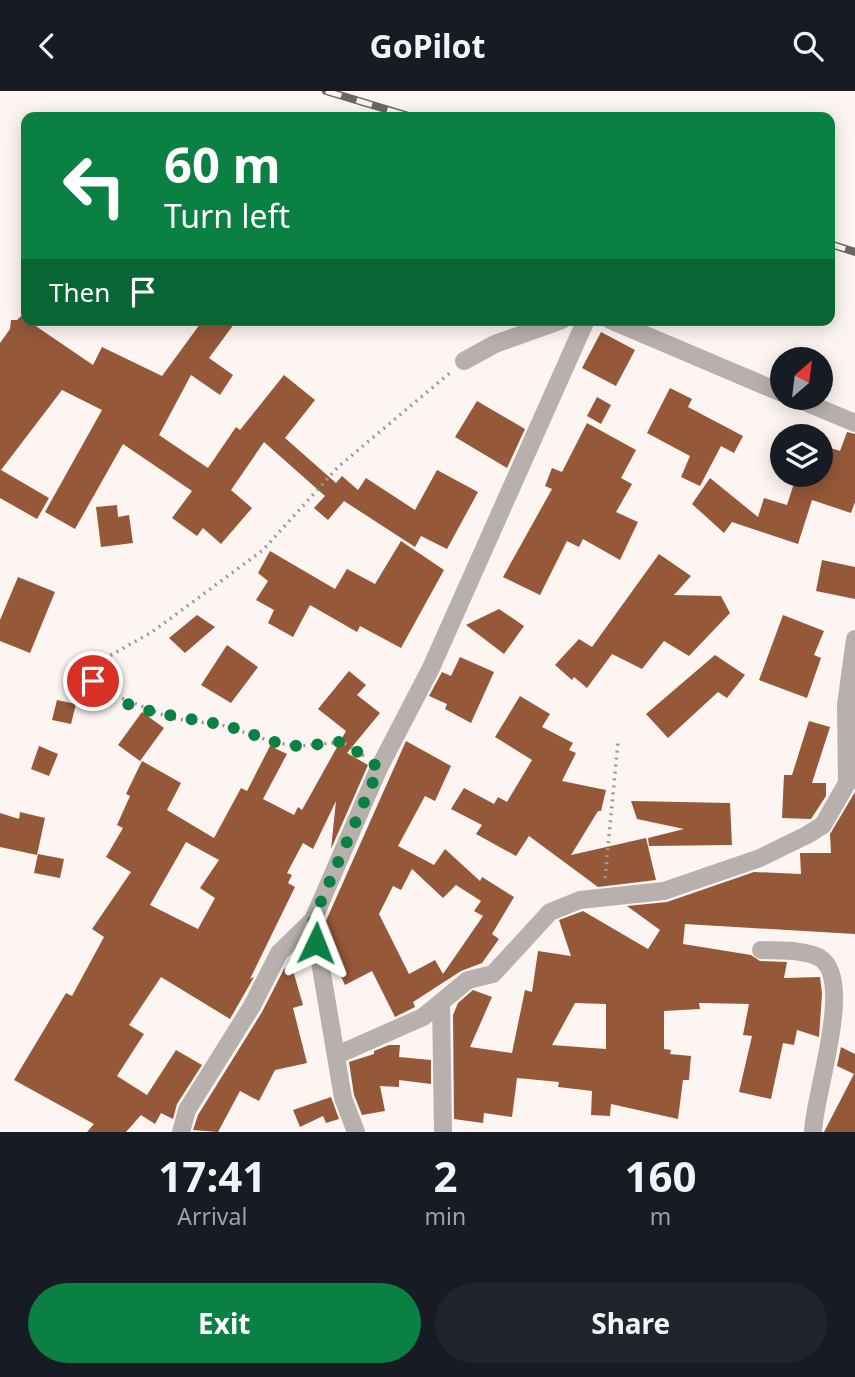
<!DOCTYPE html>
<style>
:root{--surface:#171b24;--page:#20242c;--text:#f1f3f6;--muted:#9ea1a6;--accent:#0b8043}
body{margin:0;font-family:"Noto Sans",sans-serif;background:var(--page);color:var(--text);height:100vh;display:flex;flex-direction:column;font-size:26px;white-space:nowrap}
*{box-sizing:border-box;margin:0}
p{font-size:23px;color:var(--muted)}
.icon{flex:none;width:38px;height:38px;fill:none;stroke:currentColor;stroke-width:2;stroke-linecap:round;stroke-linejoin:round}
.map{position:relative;height:1041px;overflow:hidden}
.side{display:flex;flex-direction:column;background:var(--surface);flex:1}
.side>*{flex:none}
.banner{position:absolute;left:21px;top:21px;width:814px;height:214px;border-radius:14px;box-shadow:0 4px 18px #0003;background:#0b8043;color:#fff;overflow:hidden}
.needle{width:46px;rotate:28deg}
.tools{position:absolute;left:770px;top:256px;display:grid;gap:14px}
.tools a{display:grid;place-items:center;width:63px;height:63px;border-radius:50%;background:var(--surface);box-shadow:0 4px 18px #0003;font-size:35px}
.pin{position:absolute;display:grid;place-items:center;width:60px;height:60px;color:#fff;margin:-30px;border:4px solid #fff;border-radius:50%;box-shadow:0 2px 7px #0007}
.me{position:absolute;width:77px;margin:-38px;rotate:2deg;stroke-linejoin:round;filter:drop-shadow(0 0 5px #0008)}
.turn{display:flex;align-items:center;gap:24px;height:147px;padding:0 28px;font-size:32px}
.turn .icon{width:91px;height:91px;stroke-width:2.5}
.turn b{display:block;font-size:49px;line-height:60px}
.then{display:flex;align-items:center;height:66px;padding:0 28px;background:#0003;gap:14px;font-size:26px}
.eta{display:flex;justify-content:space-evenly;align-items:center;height:119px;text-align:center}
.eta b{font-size:42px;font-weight:700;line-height:49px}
.primary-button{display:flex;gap:14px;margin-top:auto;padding:14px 28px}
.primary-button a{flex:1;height:80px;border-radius:42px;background:var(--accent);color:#fff;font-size:28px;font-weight:700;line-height:80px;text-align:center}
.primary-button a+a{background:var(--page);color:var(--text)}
header{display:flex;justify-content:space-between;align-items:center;height:91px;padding:0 28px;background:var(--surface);font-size:32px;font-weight:700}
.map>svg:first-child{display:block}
.building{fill:#955839;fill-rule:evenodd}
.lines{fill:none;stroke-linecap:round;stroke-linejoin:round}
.path{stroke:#9f9793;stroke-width:3.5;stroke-dasharray:2 5;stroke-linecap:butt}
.minor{stroke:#b8b0ac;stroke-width:18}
.rail-casing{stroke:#6e6662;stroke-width:8}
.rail{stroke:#fdf5f1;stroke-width:5;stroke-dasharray:16;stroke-linecap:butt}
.route{stroke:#0b8043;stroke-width:12;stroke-dasharray:0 21.6}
</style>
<header><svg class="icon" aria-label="back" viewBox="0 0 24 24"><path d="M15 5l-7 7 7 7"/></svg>GoPilot<svg class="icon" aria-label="search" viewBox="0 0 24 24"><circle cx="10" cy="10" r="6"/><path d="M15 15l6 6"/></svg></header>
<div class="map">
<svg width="855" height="1041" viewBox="0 0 855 1041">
<rect width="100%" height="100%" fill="#fdf5f1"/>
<g class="building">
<polygon points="21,225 93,274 102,256 162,285 203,229 237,229 209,267 233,284 220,304 191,284 159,344 208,377 236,336 240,339 284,284 315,309 285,347 336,392 342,385 358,399 366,387 415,419 437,379 478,401 447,458 421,445 415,456 344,410 328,429 314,417 325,405 264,351 231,399 252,417 221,453 203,437 197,445 172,427 192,400 123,353 75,438 45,421 102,319 62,299 1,379 49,407 37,428 0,407 0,252 10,238 11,229 17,229"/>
<polygon points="601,241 635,259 616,295 582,277"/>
<polygon points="670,297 692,308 688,316 743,345 734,362 721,355 700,395 681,386 690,365 647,342"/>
<polygon points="597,306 611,314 601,333 587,325"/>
<polygon points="477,310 525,338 507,377 455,346"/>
<polygon points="587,332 636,359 621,387 632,393 616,421 638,431 620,469 583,448 579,456 567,450 540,504 503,486 552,398 545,395 552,377 562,381"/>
<polygon points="847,341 855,343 855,411 851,422 812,409 798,453 732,431 724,442 692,413 710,387 758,426 764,407 787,414 797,383 821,383 821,354 840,360"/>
<polygon points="117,414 118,426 129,424 133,452 101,456 96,416"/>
<polygon points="401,450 444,479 401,557 360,535 357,541 310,514 293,546 268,532 274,519 256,509 268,490 258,482 270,460 335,498 347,478 375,493"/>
<polygon points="659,463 691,485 674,504 721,505 730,522 689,565 664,550 642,578 612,563 587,597 574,586 572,589 555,574 579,548 592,556"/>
<polygon points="822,469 855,476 855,508 816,500"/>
<polygon points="18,486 55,501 30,562 0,550 0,529"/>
<polygon points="499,518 524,535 504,563 466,534"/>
<polygon points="197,524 215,536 185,562 169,547"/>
<polygon points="783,524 824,540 814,564 821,567 807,607 759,589"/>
<polygon points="227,554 258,576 231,612 201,594"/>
<polygon points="715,564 745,584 727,607 718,601 668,647 646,623"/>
<polygon points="460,566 494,581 471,632 445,618 447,613 429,605 442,581 451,585"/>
<path d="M349,580L366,594L357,604L380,622L347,662L368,674L331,758L336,710L313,758L303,752L287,782L292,784L288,792L295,796L250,888L254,886L230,928L161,886L129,934L144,943L117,985L147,1004L176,959L202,974L177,1013L173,1028L161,1022L155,1033L141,1024L126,1041H87L94,1033L14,989L66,902L72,905L104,846L92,838L131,781L106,766L123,737L117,734L130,705L126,703L142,670L181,692L167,719L214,747L241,697L247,700L270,655L287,663L263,708L294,724L298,716L302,719L346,640L318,618ZM186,751L219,769L200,797L215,807L198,838L150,814Z"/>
<polygon points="520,605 550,623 542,636 573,652 569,659 576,662 562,690 606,699 601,720 598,720 571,764 646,747 656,789 598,796 529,745 516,765 476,743 482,734 451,718 464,697 494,713 498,706 507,711 532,669 495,646"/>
<polygon points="57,609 76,613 71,633 52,629"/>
<polygon points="142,621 164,637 140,670 118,654"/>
<polygon points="809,630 830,636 812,692 826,692 826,705 811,728 782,727 784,684 792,684"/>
<path d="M406,650L451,675L435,710L425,705L398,755L434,774L445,758L480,790L482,786L514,806L492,843L499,848L482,872L461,880L413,911L415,916L395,926L372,880L345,894L331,866L325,832ZM412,778L443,807L456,794L481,810L474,820L483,825L443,883L435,869L409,883L379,823L393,795L401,799Z"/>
<polygon points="39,655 58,663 49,685 31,678"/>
<path d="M855,701V843L685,833L683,853L751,864L760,870L787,871L784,887L820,886L822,903L819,946L797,939L794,954L783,952L771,1008L739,1001L752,945L743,944L749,913L699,912L700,918L664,920V958L671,959L670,963L691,965L689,989H683L678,1028L611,1013L610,1025L591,1024L592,1000L558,996L559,991L517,987L512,1026L484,1022L483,1032L454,1028L453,924L458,912L473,899L492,906L470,956L512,962L525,899L532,901L538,860L571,865L559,829L583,820L648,858L660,839L627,815L667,811L754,781L801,783L800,762H831L830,743ZM575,912L606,913V958L552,954Z"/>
<polygon points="631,710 730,712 732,754 649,755 648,747 684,738 637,728"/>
<polygon points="20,721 45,727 37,764 0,756 0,722 19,728"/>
<polygon points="38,763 64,768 60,787 34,782"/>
<polygon points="292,876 303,914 293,917 307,972 275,979 259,1010 240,1000 218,1041 193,1039 198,1024 262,921 284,878"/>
<polygon points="389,954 400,954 399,966 431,969 431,993 399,989 399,996 380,995 385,1020 362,1024 354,1004 349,971 374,963 374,960"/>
<polygon points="841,956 855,963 855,1041 824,1041 854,983 837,975"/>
<polygon points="331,1006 339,1028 326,1032 323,1025 300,1036 293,1019"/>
</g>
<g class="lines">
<g class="path">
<polyline points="364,665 343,651 300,655 276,652 222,634 170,627 98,597 92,582 104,568 152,541 263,459 338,376 451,281"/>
<polyline points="605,787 618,651"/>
</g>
<g class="minor">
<polyline points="610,229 782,302"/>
<polyline points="464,270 495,253 562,229"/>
<polyline points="793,306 855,332"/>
<polyline points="847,692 846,614 855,548"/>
<polyline points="313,829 343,1007 356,1041"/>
<path d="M761,859C780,860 803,858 820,867C855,889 814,1003 813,1041"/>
<polyline points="441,912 443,1041"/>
<polyline points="337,964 423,926 468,889 493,883 550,821 580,809 664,800 760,767 807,744 823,734 847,692 855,687"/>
<polyline points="181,1041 187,1019 252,915 279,862 313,829 379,677 431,577 586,229"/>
</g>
<g class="rail-casing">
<g id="rail">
<polyline points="326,0 412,26"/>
<polyline points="830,153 855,161"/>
</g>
</g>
<use href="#rail" class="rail"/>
</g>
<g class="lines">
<path class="route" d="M93,590C114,621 189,626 223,634C249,640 274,655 301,655C315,655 329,650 344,651L379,677L313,829L316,852"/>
</g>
</svg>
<div class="tools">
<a><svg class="needle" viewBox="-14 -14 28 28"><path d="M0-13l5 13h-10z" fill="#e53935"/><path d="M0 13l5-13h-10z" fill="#9ea1a6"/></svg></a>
<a><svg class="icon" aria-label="layers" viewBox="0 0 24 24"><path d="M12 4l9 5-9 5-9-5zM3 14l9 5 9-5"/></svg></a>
</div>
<div class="pin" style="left:93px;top:590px;background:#d93025"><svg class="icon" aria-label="arrive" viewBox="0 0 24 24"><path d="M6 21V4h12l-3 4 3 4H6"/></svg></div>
<svg class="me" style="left:316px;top:852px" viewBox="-20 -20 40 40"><path d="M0-17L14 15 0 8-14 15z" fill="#0b8043" stroke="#fff" stroke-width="4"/></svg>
<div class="banner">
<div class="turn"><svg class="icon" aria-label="left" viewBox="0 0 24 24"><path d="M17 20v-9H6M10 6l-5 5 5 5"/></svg><div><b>60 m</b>Turn left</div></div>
<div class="then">Then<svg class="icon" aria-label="arrive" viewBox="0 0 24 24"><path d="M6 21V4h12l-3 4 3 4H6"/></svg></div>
</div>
</div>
<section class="side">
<div class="eta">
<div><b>17:41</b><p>Arrival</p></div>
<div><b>2</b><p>min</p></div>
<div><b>160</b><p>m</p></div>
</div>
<div class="primary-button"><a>Exit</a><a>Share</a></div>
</section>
